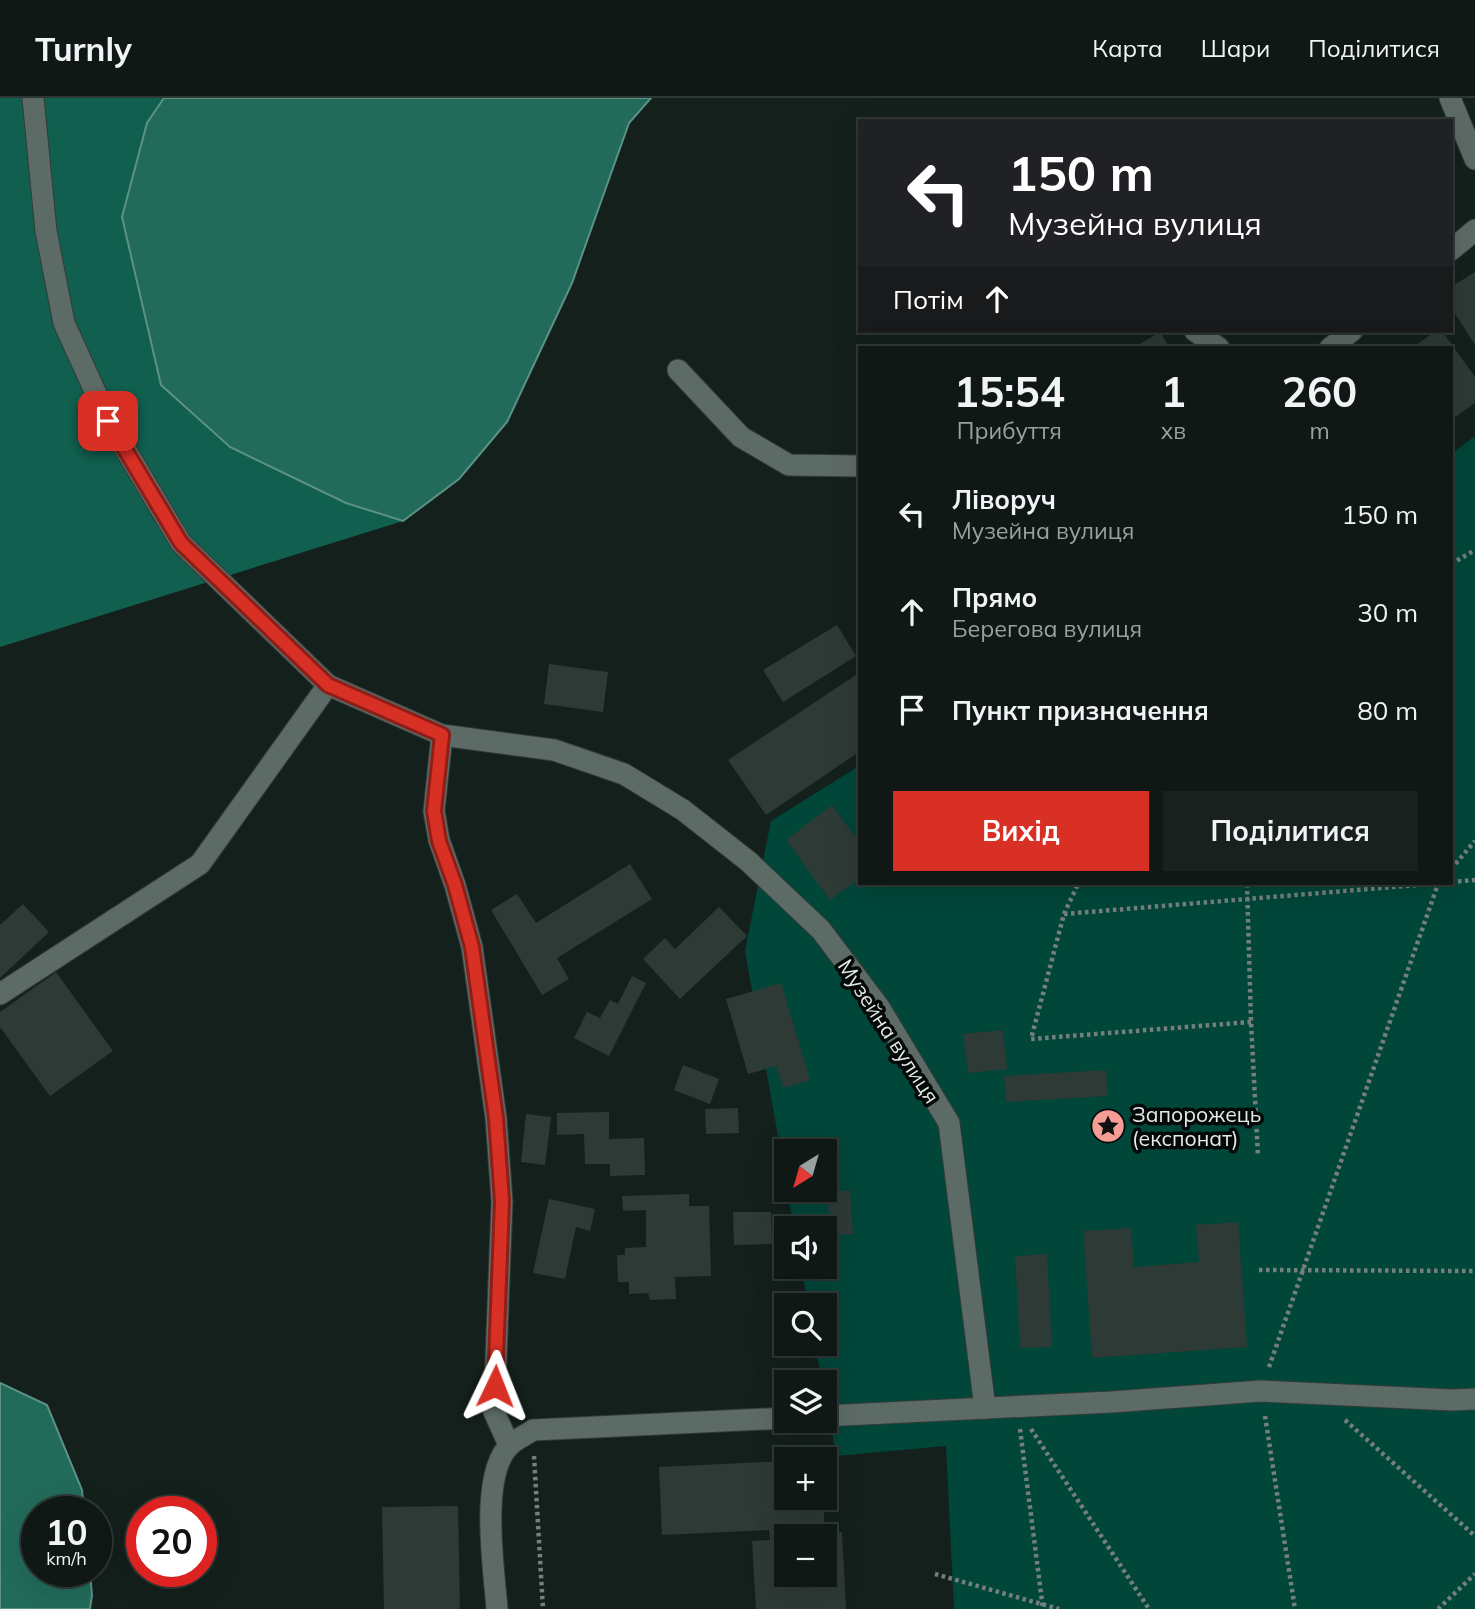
<!DOCTYPE html>
<html lang="uk">
<meta charset="utf-8">
<style>
:root{--surface:#0f1815;--page:#18211e;--text:#f1f3f6;--muted:#9ba0a0;--line:#2f3734;--accent:#d93025}
body{margin:0;font-family:Mulish,sans-serif;background:var(--page);color:var(--text);height:100vh;display:flex;flex-direction:column;font-size:26px;white-space:nowrap}
*{box-sizing:border-box;margin:0}
p{font-size:23px;color:var(--muted)}
.icon{flex:none;width:38px;height:38px;fill:none;stroke:currentColor;stroke-width:2;stroke-linecap:round;stroke-linejoin:round}
.map{position:relative;flex:1;overflow:hidden}
.panel{position:absolute;left:858px;top:248px;width:595px;height:539px;display:flex;flex-direction:column;background:var(--surface);border-radius:0px;box-shadow:0 7px 28px #0002,0 0 0 2px var(--line)}
.panel>*{flex:none}
.hud{position:absolute;left:858px;top:21px;width:595px;height:214px;border-radius:0px;box-shadow:0 7px 28px #0002,0 0 0 2px var(--line);background:#202124;color:#fff;overflow:hidden}
.needle{width:46px;rotate:217deg}
.buttons{position:absolute;left:774px;top:1041px;display:grid;gap:14px}
.buttons a{display:grid;place-items:center;width:63px;height:63px;border-radius:0px;background:var(--surface);box-shadow:0 7px 28px #0002,0 0 0 2px var(--line);font-size:35px}
.speed{position:absolute;left:21px;top:1398px;display:flex;gap:14px;font-size:35px;font-weight:700;text-align:center}
.speed>*{display:grid;place-content:center;width:91px;height:91px;border-radius:50%;background:var(--surface);box-shadow:0 7px 28px #0002,0 0 0 2px var(--line);line-height:1}
.speed small{font-size:18px;font-weight:400}
.speed .limit{border:10px solid #d22;background:#fff;color:#111}
.pin{position:absolute;display:grid;place-items:center;width:60px;height:60px;color:#fff;margin:-30px;border-radius:14px;box-shadow:0 4px 10px #0006}
.me{position:absolute;width:77px;margin:-38px;rotate:2deg;stroke-linejoin:round;filter:drop-shadow(0 0 5px #0008)}
.turn{display:flex;align-items:center;gap:24px;height:147px;padding:0 35px;font-size:32px}
.turn .icon{width:91px;height:91px;stroke-width:2.5}
.turn b{display:block;font-size:49px;line-height:60px}
.then{display:flex;align-items:center;height:66px;padding:0 35px;background:#0003;gap:14px;font-size:26px}
.eta{display:flex;justify-content:space-evenly;align-items:center;height:119px;text-align:center}
.eta b{font-size:42px;font-weight:700;line-height:49px}
.primary-button{display:flex;gap:14px;margin-top:auto;padding:14px 35px}
.primary-button a{flex:1;height:80px;border-radius:0px;background:var(--accent);color:#fff;font-size:28px;font-weight:700;line-height:80px;text-align:center}
.primary-button a+a{background:var(--page);color:var(--text)}
ul{padding:0;list-style:none}
li{display:flex;align-items:center;gap:21px;height:98px;padding:0 35px}
li div{flex:1}
li b{display:block;font-size:26px}
li em{font-style:normal}
header{display:flex;align-items:center;gap:42px;box-sizing:border-box;height:98px;padding:0 35px;background:var(--surface);border-bottom:2px solid var(--line)}
header strong{font-size:33px}
nav{display:flex;gap:38px;margin-inline-start:auto;font-size:24px}
.map>svg:first-child{display:block}
.green{fill:#004639}
.forest{fill:#115f4f}
.water{fill:#226b5b;stroke:#5c9186;stroke-width:2}
.building{fill:#2d3a36;fill-rule:evenodd}
.lines{fill:none;stroke-linecap:round;stroke-linejoin:round}
.minor-casing{stroke:#343b39;stroke-width:23}
.path{stroke:#757f7c;stroke-width:4.5;stroke-dasharray:3.5 3.5;stroke-linecap:butt}
.minor{stroke:#5d6b67;stroke-width:21}
.route-casing{stroke:#8d1f18;stroke-width:18}
.route{stroke:#d93025;stroke-width:12}
.labels{text-anchor:middle;dominant-baseline:central;stroke-width:7;stroke-linejoin:round;paint-order:stroke}
.street-label{font-size:21px;fill:#e3ebe9;stroke:#040807}
.poi-label{font-size:21px;fill:#e3ebe9;stroke:#040807;text-anchor:start}
</style>
<header>
<strong>Turnly</strong>
<nav><a>Карта</a><a>Шари</a><a>Поділитися</a></nav>
</header>
<div class="map">
<svg width="1475" height="1511" viewBox="0 0 1475 1511">
<rect width="100%" height="100%" fill="#14201c"/>
<polygon class="green" points="1475,338 1475,1511 954,1511 946,1348 836,1358 824,1284 822,1284 815,1246 824,1246 824,1208 808,1207 801,1169 824,1169 824,1130 794,1130 787,1092 824,1092 824,1054 786,1054 786,1083 745,853 771,723 859,668 859,786 1451,786 1451,356"/>
<polygon class="forest" points="0,0 164,0 147,25 346,405 403,423 0,549"/>
<g class="water">
<polygon points="164,0 651,0 629,25 572,185 507,324 459,381 403,423 346,405 230,349 161,287 122,119 147,25"/>
<polygon points="0,1285 47,1307 82,1392 84,1414 37,1414 37,1474 90,1474 92,1497 90,1511 0,1511"/>
</g>
<g class="building">
<polygon points="1475,174 1475,247 1451,209 1451,189"/>
<polygon points="1436,233 1442,233 1475,279 1475,305 1451,322 1451,250 1412,250"/>
<polygon points="1160,234 1170,250 1133,250"/>
<polygon points="837,527 856,558 783,604 763,572"/>
<polygon points="549,566 608,574 603,614 544,606"/>
<polygon points="859,575 859,654 766,717 728,662"/>
<polygon points="832,707 859,744 859,781 830,802 786,742"/>
<polygon points="630,766 652,801 557,860 569,881 542,897 491,812 517,796 536,825"/>
<polygon points="23,806 49,834 0,880 0,827"/>
<polygon points="719,809 747,838 680,901 643,861 665,840 675,851"/>
<polygon points="56,874 113,953 50,998 0,929 0,914"/>
<polygon points="632,878 646,885 609,958 574,940 587,914 600,920 610,902 618,906"/>
<polygon points="781,885 810,982 783,990 776,968 748,976 726,901"/>
<polygon points="1003,932 1007,971 968,975 963,936"/>
<polygon points="683,967 719,981 710,1006 674,992"/>
<polygon points="1106,972 1108,998 1006,1004 1004,978"/>
<polygon points="738,1010 739,1035 706,1036 705,1011"/>
<polygon points="609,1014 609,1041 644,1040 645,1077 610,1078 610,1066 585,1066 584,1036 557,1037 557,1015"/>
<polygon points="526,1016 551,1019 545,1067 521,1064"/>
<polygon points="850,1092 853,1136 831,1138 827,1094"/>
<polygon points="689,1096 689,1108 709,1108 711,1178 675,1179 676,1201 650,1202 648,1195 629,1196 629,1184 618,1184 617,1157 625,1157 625,1150 646,1149 646,1112 623,1113 622,1098"/>
<polygon points="549,1101 595,1111 590,1133 576,1129 565,1181 533,1175"/>
<polygon points="733,1114 771,1114 772,1146 734,1147"/>
<polygon points="1238,1124 1247,1249 1092,1260 1083,1133 1131,1130 1134,1169 1199,1164 1196,1127"/>
<polygon points="1047,1156 1052,1249 1020,1250 1015,1158"/>
<path d="M786,1363V1400H823L825,1435L842,1434L846,1511H756L752,1443L770,1442L769,1432L662,1437L659,1369ZM786,1438H824V1477H786Z"/>
<polygon points="458,1408 460,1511 384,1511 382,1409"/>
</g>
<g class="lines">
<g class="minor-casing">
<g id="minor">
<polyline points="33,0 46,133 64,225 108,322 181,445 328,587 442,637 554,652 624,676 683,712 748,763 821,832 879,909 949,1025 985,1310"/>
<polyline points="1450,0 1475,61"/>
<polyline points="1451,152 1475,132"/>
<polyline points="1195,233 1219,250"/>
<polyline points="1330,250 1352,233"/>
<polyline points="678,272 741,339 789,367 859,368"/>
<polyline points="442,637 434,713 439,742 455,787 472,849 496,1020 502,1103 494,1314 509,1347"/>
<polyline points="0,896 200,766 328,587"/>
<polyline points="824,1318 1111,1304 1261,1293 1453,1302 1475,1301"/>
<path d="M497,1511C494,1471 479,1376 510,1347C516,1341 526,1337 533,1332L786,1320"/>
</g>
</g>
<g class="path">
<polyline points="1451,466 1475,452"/>
<polyline points="1451,771 1475,743"/>
<polyline points="1451,784 1475,782"/>
<polyline points="1247,786 1251,924 1258,1058"/>
<polyline points="1064,816 1078,786"/>
<polyline points="1251,924 1031,941 1064,816 1430,786"/>
<polyline points="1259,1172 1475,1173"/>
<polyline points="1269,1269 1438,786"/>
<polyline points="1265,1318 1295,1511"/>
<polyline points="1345,1322 1475,1438"/>
<polyline points="1020,1331 1043,1511"/>
<polyline points="1031,1331 1149,1511"/>
<polyline points="534,1358 543,1511"/>
<polyline points="935,1476 1059,1511"/>
<polyline points="1438,1511 1475,1476"/>
</g>
<use href="#minor" class="minor"/>
</g>
<g class="lines">
<g class="route-casing">
<polyline id="route" points="108,323 181,445 328,587 442,637 434,713 439,743 455,787 472,849 496,1020 502,1103 495,1288"/>
</g>
<use href="#route" class="route"/>
</g>
<defs>
<g id="sight-disc" transform="scale(1.75)"><circle r="9.5" fill="#f59c94" stroke="#040807"/><path d="M0-6L1.8-2.2L6-1.7L2.9 1.2L3.7 5.4L0 3.3L-3.7 5.4L-2.9 1.2L-6-1.7L-1.8-2.2Z" fill="#111"/></g>
</defs>
<g fill-rule="evenodd">
<use href="#sight-disc" x="1108" y="1028"/>
</g>
<g class="labels">
<g class="street-label">
<text transform="translate(889 933) rotate(57)">Музейна вулиця</text>
</g>
<g class="poi-label">
<text x="1132" y="1016">Запорожець<tspan x="1132" dy="24">(експонат)</tspan></text>
</g>
</g>
</svg>
<div class="buttons">
<a><svg class="needle" viewBox="-14 -14 28 28"><path d="M0-13l5 13h-10z" fill="#e53935"/><path d="M0 13l5-13h-10z" fill="#9ba0a0"/></svg></a>
<a><svg class="icon" aria-label="sound" viewBox="0 0 24 24"><path d="M4 9h4l5-4v14l-5-4H4zM17 9q2 3 0 6"/></svg></a>
<a><svg class="icon" aria-label="search" viewBox="0 0 24 24"><circle cx="10" cy="10" r="6"/><path d="M15 15l6 6"/></svg></a>
<a><svg class="icon" aria-label="layers" viewBox="0 0 24 24"><path d="M12 4l9 5-9 5-9-5zM3 14l9 5 9-5"/></svg></a>
<a>+</a>
<a>−</a>
</div>
<div class="speed"><div>10<small>km/h</small></div><div class="limit">20</div></div>
<div class="pin" style="left:108px;top:323px;background:#d93025"><svg class="icon" aria-label="arrive" viewBox="0 0 24 24"><path d="M6 21V4h12l-3 4 3 4H6"/></svg></div>
<svg class="me" style="left:495px;top:1288px" viewBox="-20 -20 40 40"><path d="M0-17L14 15 0 8-14 15z" fill="#d93025" stroke="#fff" stroke-width="4"/></svg>
<div class="hud">
<div class="turn"><svg class="icon" aria-label="left" viewBox="0 0 24 24"><path d="M17 20v-9H6M10 6l-5 5 5 5"/></svg><div><b>150 m</b>Музейна вулиця</div></div>
<div class="then">Потім<svg class="icon" aria-label="ahead" viewBox="0 0 24 24"><path d="M12 20V5M6 11l6-6 6 6"/></svg></div>
</div>
<section class="panel">
<div class="eta">
<div><b>15:54</b><p>Прибуття</p></div>
<div><b>1</b><p>хв</p></div>
<div><b>260</b><p>m</p></div>
</div>
<ul>
<li><svg class="icon" aria-label="left" viewBox="0 0 24 24"><path d="M17 20v-9H6M10 6l-5 5 5 5"/></svg><div><b>Ліворуч</b><p>Музейна вулиця</p></div><em>150 m</em></li>
<li><svg class="icon" aria-label="ahead" viewBox="0 0 24 24"><path d="M12 20V5M6 11l6-6 6 6"/></svg><div><b>Прямо</b><p>Берегова вулиця</p></div><em>30 m</em></li>
<li><svg class="icon" aria-label="arrive" viewBox="0 0 24 24"><path d="M6 21V4h12l-3 4 3 4H6"/></svg><div><b>Пункт призначення</b></div><em>80 m</em></li>
</ul>
<div class="primary-button"><a>Вихід</a><a>Поділитися</a></div>
</section>
</div>
